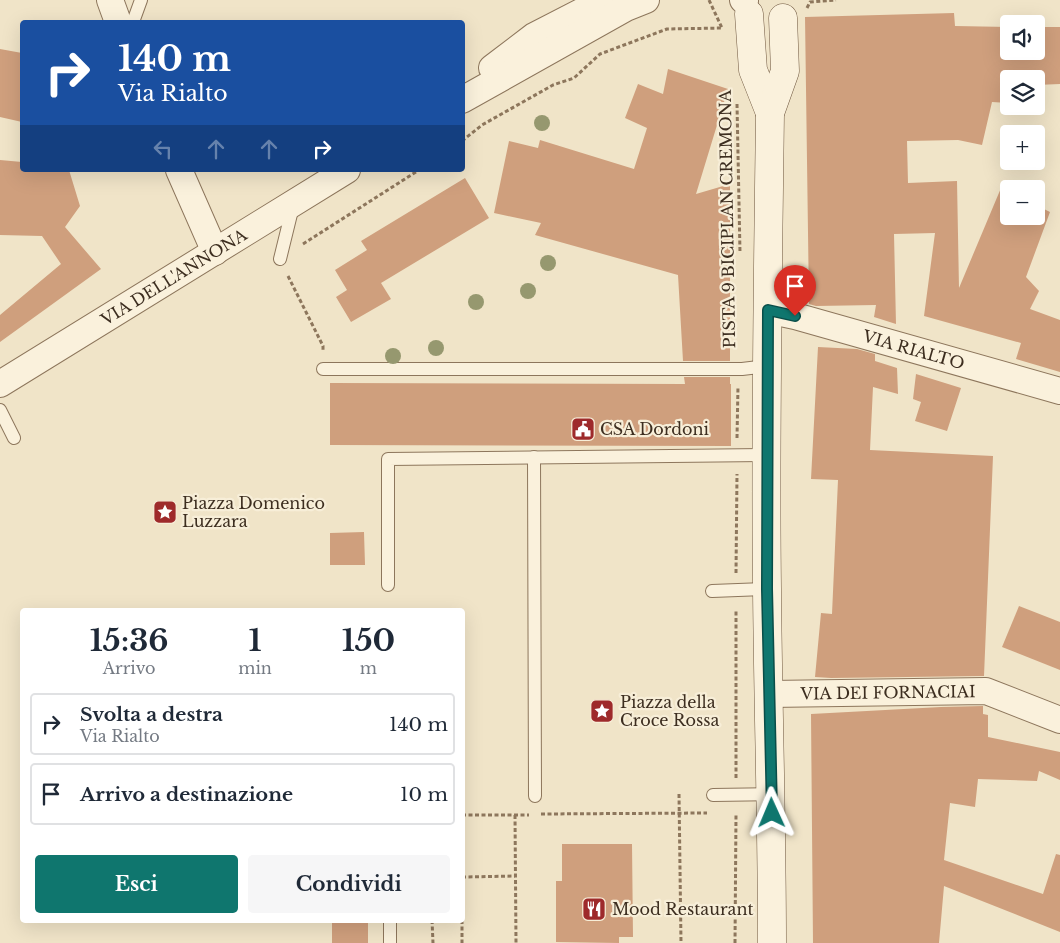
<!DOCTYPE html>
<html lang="it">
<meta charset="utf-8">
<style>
:root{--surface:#fff;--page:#f6f6f7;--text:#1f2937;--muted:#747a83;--line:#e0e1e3;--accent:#0f766e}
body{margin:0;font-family:"Libre Baskerville",serif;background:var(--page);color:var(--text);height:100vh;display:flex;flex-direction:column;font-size:19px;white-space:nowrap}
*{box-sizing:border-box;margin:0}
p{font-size:16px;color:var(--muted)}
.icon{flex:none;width:28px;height:28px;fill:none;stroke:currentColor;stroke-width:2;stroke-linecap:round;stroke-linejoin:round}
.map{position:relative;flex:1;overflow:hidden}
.sheet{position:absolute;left:20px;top:608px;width:445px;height:315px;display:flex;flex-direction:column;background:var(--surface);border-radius:5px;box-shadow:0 5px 20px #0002}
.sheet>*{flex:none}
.guide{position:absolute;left:20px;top:20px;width:445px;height:152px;border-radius:5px;box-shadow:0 5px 20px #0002;background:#1a4fa0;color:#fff;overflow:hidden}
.tools{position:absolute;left:1000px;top:15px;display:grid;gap:10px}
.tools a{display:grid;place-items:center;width:45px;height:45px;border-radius:5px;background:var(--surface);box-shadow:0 5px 20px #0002;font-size:25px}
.pin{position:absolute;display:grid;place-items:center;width:42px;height:42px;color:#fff;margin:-51px -21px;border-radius:50% 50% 50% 0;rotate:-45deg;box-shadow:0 0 5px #0007}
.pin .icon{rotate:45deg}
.me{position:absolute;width:55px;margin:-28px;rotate:359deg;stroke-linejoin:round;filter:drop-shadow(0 0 4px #0008)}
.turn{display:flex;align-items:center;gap:18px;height:105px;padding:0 15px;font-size:22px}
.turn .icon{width:65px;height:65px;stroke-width:2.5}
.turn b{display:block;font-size:35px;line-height:42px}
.lanes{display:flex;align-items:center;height:48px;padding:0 15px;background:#0003;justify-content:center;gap:25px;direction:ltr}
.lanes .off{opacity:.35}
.eta{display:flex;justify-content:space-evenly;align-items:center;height:85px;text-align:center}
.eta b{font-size:30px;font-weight:800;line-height:35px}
.primary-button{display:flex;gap:10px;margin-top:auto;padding:10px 15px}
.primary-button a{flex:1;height:58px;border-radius:5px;background:var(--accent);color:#fff;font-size:20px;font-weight:800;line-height:58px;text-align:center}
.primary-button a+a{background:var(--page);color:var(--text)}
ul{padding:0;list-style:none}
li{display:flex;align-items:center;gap:15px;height:62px;margin:0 10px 8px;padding:0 5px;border:2px solid var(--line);border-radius:5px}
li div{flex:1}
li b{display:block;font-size:19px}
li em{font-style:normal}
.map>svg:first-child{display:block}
.building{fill:#cf9f7d}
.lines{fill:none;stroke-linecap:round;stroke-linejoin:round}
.service-casing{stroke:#8d765c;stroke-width:14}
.minor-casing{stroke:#8d765c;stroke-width:28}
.secondary-casing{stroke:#6f573f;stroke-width:29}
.path{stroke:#8d765c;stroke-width:3;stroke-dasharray:4 2.5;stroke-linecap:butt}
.service{stroke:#faf1dc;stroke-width:12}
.minor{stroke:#faf1dc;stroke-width:26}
.secondary{stroke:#faf1dc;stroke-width:28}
.tree{fill:#96986f}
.route-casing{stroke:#0a4d48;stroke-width:12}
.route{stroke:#0f766e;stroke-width:9}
.labels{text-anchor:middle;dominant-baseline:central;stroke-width:4.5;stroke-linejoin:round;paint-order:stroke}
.street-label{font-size:16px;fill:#3d2e20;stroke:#f7eed8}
.poi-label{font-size:16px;fill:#3d2e20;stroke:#f7eed8;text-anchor:start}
</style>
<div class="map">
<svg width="1060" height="943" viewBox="0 0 1060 943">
<rect width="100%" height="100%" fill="#f0e4c8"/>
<g class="building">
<polygon points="954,13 955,26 1009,27 1009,51 1036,51 1036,27 1060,27 1060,84 1036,85 1036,79 1009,79 1008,103 992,102 982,145 958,140 907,141 908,183 957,181 959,288 1001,188 1009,192 1009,216 1036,216 1036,205 1050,212 1026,277 1039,291 1030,309 1060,320 1060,372 1016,359 1021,343 924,316 935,233 894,234 896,324 874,317 876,305 816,306 809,304 805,17"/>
<polygon points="0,49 22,53 22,122 0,117"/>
<polygon points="668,69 728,89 696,194 730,184 730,361 683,361 678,275 535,235 541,223 494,213 509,141 538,148 540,140 634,169 647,128 625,118 638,84 663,94"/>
<polygon points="0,160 22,162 22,170 69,170 80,206 65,227 101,269 0,342 0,315 61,264 42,236 0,235"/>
<polygon points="465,178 489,218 381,283 391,299 351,322 336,297 347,290 335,270 367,250 361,241"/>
<polygon points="818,347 857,349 875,354 875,361 897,368 898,394 873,387 870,450 993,456 984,676 831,678 815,677 821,613 832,614 838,480 811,479"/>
<polygon points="916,374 961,388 947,431 915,421 921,402 913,399"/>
<polygon points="684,377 730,377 730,384 731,384 731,446 330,445 330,383 685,384"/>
<polygon points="364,532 365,565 330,565 330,533"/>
<polygon points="1019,606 1060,622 1060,670 1002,647"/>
<polygon points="983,706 983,714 988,715 988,737 1060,752 1060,780 1039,771 1037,781 978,779 975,807 950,803 944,860 1043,894 1056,854 1060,855 1060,932 944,886 939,943 813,943 811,714 941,707"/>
<polygon points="562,844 632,844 633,937 619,937 619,943 556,942 556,881 562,881"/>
<rect x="332" y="920" width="36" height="23"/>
</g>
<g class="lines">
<g class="service-casing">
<g id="service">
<polyline points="133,22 141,0"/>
<polyline points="280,259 293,206"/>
<polyline points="323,369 742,369 767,366"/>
<polyline points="0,410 14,438"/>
<polyline points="534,457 535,796"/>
<polyline points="388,585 388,459 766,455"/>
<polyline points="712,591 767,589"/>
<polyline points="713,795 772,794"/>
<polyline points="390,920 390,943"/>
</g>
</g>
<g class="minor-casing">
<g id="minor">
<polyline points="110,0 118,22"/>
<polyline points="743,0 745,1"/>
<polyline points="492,68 534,36 604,0"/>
<polyline points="462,100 626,8 646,0"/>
<polyline points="179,170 215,252"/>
<path id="s1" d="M767,310L795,316L1060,391"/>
<path id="s2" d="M0,384L347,170"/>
<path id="s3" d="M769,694L986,691L1060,720"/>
</g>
</g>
<g class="secondary-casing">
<g id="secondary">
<polyline points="749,14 753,70 770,113"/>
<path d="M772,943C772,825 768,707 767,588C765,430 768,271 770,113L785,71L783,18"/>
</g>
</g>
<g class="path">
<polyline points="709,0 722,28"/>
<polyline points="807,8 810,2 836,0"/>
<polyline points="737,104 740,253"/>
<polyline points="462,141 482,125 553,85 574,78 600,54 667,29 722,28"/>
<polyline points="303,244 419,170"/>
<polyline points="288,276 323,346 323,351"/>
<polyline points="737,438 738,386"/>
<polyline points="736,573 737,474"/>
<polyline points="736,778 736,609"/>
<polyline points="679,794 681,943"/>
<polyline points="541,814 707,813"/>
<polyline points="462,815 529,815"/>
<polyline points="515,815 516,943"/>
<polyline points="462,877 515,876"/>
<polyline points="432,920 433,943"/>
<polyline points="462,920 462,943"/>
<polyline points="735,943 736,814"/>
</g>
<use href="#service" class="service"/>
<use href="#minor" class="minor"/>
<use href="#secondary" class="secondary"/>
</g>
<g class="tree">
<circle cx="542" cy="123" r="8"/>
<circle cx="548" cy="263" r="8"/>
<circle cx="528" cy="291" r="8"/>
<circle cx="476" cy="302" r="8"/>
<circle cx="436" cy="348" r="8"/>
<circle cx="393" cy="356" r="8"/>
</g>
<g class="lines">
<g class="route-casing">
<polyline id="route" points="772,813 767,589 768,310 795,316"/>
</g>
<use href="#route" class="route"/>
</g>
<defs>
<g id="civic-square" transform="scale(1.25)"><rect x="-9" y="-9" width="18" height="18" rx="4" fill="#9e2a2b" stroke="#f7eed8"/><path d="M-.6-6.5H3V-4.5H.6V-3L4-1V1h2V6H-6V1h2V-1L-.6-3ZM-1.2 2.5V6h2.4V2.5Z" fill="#fff"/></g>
<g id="sight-square" transform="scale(1.25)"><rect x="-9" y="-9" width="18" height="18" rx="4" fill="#9e2a2b" stroke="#f7eed8"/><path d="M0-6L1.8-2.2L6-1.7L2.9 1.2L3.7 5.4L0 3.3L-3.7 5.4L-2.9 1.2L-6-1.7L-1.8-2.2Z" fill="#fff"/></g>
<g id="restaurant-square" transform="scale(1.25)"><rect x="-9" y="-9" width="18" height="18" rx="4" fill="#9e2a2b" stroke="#f7eed8"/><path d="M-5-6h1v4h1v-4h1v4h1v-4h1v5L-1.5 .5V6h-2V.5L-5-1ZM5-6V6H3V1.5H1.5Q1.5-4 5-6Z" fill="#fff"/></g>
</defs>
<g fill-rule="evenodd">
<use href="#civic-square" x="583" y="429"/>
<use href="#sight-square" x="165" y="512"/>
<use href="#sight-square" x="602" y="711"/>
<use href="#restaurant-square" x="594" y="909"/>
</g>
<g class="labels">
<g class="street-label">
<text transform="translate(727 219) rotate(-91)">PISTA 9 BICIPLAN CREMONA</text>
<text stroke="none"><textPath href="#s2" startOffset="204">VIA DELL'ANNONA</textPath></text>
<text stroke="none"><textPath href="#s1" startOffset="152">VIA RIALTO</textPath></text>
<text stroke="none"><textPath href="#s3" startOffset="119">VIA DEI FORNACIAI</textPath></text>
</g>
<g class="poi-label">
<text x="600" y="429">CSA Dordoni</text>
<text x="182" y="503">Piazza Domenico<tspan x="182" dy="18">Luzzara</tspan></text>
<text x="620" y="702">Piazza della<tspan x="620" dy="18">Croce Rossa</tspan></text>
<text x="612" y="909">Mood Restaurant</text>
</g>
</g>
</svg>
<div class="tools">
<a><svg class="icon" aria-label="sound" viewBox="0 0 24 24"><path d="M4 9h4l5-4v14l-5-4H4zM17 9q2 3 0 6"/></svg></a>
<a><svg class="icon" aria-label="layers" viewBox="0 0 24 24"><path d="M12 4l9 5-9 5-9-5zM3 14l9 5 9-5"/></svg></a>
<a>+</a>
<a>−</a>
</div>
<div class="pin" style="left:795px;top:316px;background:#d93025"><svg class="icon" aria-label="arrive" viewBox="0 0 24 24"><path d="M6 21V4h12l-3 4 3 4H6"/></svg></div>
<svg class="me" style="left:772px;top:813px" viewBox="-20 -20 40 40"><path d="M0-17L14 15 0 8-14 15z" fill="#0f766e" stroke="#fff" stroke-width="4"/></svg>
<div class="guide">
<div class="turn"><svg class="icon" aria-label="right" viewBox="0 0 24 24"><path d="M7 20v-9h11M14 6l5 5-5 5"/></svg><div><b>140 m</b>Via Rialto</div></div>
<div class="lanes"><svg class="icon off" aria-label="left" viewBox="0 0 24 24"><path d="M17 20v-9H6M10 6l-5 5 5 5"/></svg><svg class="icon off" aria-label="ahead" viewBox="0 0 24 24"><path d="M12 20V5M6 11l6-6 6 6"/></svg><svg class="icon off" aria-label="ahead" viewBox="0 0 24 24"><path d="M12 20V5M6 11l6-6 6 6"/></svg><svg class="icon" aria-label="right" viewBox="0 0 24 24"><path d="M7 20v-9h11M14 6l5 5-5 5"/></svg></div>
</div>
<section class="sheet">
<div class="eta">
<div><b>15:36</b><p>Arrivo</p></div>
<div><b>1</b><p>min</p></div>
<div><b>150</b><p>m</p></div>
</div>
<ul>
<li><svg class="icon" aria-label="right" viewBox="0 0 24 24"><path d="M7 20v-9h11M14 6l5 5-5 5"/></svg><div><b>Svolta a destra</b><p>Via Rialto</p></div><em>140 m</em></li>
<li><svg class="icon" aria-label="arrive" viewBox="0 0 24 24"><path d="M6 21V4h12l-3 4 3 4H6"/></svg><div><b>Arrivo a destinazione</b></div><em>10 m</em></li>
</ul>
<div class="primary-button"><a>Esci</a><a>Condividi</a></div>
</section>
</div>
